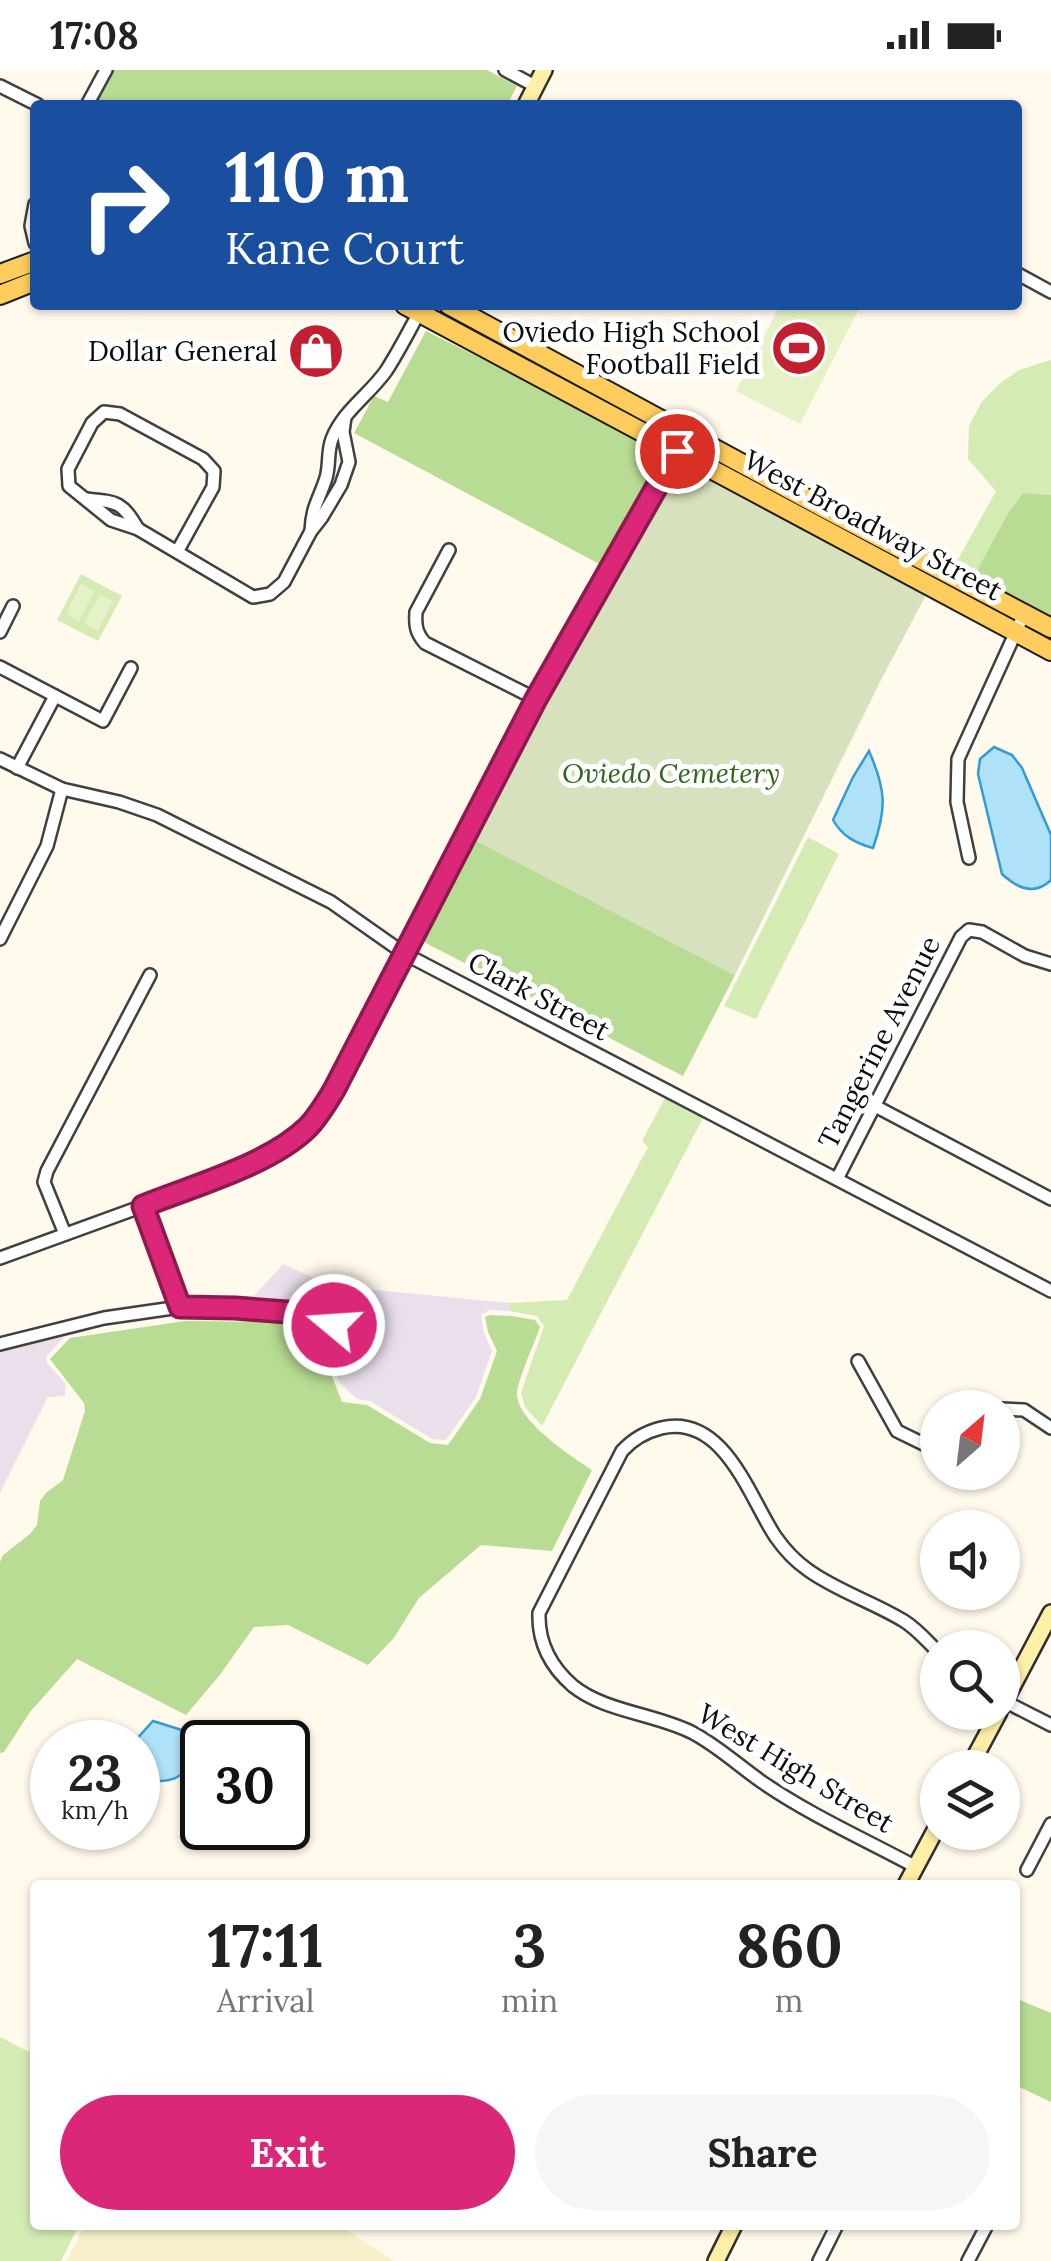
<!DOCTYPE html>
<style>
:root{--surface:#fff;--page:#f6f6f6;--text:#222;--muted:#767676;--accent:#db2777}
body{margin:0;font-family:Lora,serif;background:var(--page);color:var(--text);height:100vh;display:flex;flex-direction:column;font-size:38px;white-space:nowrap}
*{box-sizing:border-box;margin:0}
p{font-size:32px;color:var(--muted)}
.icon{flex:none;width:55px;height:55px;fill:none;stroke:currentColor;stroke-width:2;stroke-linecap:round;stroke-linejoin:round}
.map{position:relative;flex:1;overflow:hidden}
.panel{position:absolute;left:30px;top:1810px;width:990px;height:350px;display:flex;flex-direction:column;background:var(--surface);border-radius:10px;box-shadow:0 2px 8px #0004}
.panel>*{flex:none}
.guide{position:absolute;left:30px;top:30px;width:992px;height:210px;border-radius:10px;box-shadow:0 2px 8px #0004;background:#1a4fa0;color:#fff;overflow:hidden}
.needle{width:65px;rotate:28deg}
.buttons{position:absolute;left:920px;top:1320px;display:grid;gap:20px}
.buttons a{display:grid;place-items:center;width:100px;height:100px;border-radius:50%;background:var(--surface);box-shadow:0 2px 8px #0004;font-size:50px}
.speed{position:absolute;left:30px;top:1650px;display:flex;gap:20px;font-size:50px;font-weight:700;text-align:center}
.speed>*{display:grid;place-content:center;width:130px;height:130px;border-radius:50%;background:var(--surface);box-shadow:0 2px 8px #0004;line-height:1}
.speed small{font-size:25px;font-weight:400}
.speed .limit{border:5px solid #111;border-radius:15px;background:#fff;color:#111}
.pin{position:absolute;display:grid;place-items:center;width:85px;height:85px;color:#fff;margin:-42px;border:5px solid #fff;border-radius:50%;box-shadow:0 2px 10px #0007}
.me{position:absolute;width:110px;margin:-55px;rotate:288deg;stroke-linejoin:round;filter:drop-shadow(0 0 8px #0008)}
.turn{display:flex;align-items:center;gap:35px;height:210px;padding:0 30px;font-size:45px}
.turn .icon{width:130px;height:130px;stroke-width:2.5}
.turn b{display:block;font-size:70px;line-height:85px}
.eta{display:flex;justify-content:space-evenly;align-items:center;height:170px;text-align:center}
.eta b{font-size:60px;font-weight:700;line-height:70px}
.primary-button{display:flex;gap:20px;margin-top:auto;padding:20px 30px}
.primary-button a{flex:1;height:115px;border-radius:60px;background:var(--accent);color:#fff;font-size:40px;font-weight:700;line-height:115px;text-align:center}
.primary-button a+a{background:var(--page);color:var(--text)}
.status{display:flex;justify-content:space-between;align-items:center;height:70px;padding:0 50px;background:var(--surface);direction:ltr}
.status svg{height:28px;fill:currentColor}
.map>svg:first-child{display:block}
.industrial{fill:#eae0ec}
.farmland{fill:#f6f0cb}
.green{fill:#d4ebb4}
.forest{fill:#b8dc93}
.cemetery{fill:#d8e1bd}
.pitch{fill:#e5f1c7}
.water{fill:#afe1f8;stroke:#339cd2;stroke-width:2.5}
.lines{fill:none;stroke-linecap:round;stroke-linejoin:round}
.street-casing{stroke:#404040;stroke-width:16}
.secondary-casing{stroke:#2f2f2f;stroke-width:20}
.primary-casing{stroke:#1e1e1e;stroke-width:22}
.street{stroke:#fff;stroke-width:11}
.secondary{stroke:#fff0a7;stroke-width:15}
.primary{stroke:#fecd5d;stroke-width:18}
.route-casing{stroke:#8e194d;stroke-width:25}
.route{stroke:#db2777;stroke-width:18}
.labels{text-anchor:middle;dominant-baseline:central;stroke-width:10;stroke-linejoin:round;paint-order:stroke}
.poi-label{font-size:28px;fill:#0d0d0d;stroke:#fff;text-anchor:end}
.street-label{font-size:28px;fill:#0d0d0d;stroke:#fff}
.park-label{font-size:28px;font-style:italic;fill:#2f661b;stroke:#fff}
</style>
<div class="status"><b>17:08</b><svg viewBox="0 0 49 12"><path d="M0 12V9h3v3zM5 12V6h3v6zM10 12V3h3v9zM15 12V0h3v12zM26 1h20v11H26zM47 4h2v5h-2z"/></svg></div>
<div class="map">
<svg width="1051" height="2191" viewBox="0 0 1051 2191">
<rect width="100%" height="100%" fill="#fffaec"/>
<g class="industrial">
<polygon points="283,1194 359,1229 365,1219 509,1233 510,1241 490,1240 481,1245 484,1263 492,1281 476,1327 446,1370 432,1369 370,1331 357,1329 339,1312 321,1266 294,1248 284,1248 285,1246 311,1249 335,1262 340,1253 314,1238 284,1235 254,1226"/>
<polygon points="89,1257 84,1262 64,1267 46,1287 47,1293 65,1313 65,1326 48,1327 0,1423 0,1279"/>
</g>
<polygon class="farmland" points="85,2155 339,2155 394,2191 67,2191"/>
<g class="green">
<polygon points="1051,290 1051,425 1023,423 1007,445 965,522 946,511 996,421 968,389 969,356 981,333 999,314 1019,300"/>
<polygon points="81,504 122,526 98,571 57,550"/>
<polygon points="808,767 839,784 756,949 724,936"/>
<polygon points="666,1026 703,1048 542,1356 525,1337 521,1323 544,1256 537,1246 510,1241 509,1233 567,1230 648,1077 642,1071"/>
<polygon points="0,1967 35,1985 35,2155 79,2155 61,2191 0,2191"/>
</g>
<g class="forest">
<polygon points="111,0 487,0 517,16 507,35 92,35"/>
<polygon points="426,261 642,369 663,383 603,496 354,363 374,326 388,332"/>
<polygon points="1023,423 1051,425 1051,568 965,522 1007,445"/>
<polygon points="471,768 735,905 683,1006 418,869"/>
<path d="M490,1245L512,1246L535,1250L540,1257C535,1272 517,1311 517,1324C517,1351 572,1387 592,1400L552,1481L481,1475L419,1528L393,1569L368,1595L288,1555L254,1557L219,1606L186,1645L77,1589L30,1642L4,1682L0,1683V1492L3,1485L30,1464L37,1455L40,1431L46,1423L63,1410L85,1341L84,1333L50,1289L70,1268L185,1251L292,1252L318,1270L342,1332L367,1335L430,1373L448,1375L480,1329L497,1281L488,1262L485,1247Z"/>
<polygon points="1015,1928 1051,1943 1051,2032 1015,2015"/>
</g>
<polygon class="cemetery" points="681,397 694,398 926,525 882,608 735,905 471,768 544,627 669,403"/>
<g class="pitch">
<polygon points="780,235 861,235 800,354 736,321"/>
<polygon points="81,514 95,521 79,551 66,544"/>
<polygon points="100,524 113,531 98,561 84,553"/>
</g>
<g class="water">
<path d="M994,677L1012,685L1022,698L1051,765V810C1035,826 1017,818 1002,804L978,704L980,689Z"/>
<path d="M869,681C886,720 887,738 873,778C855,773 842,766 833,750L853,707Z"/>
<path d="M153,1651L198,1665L202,1674V1685C182,1708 168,1718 138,1706V1672H134Z"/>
</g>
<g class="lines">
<g class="street-casing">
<g id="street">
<polyline points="505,0 535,16"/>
<polyline points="0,16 38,35"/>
<polyline points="87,35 106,0"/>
<polyline points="35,134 31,156 35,173"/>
<polyline points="1018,204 1051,222"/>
<path d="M87,429C118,432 122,432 138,459"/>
<path d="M311,461C312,436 319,430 326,408C330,395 327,382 332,369C343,341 369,325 386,301C399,281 410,259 421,239"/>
<path d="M449,480L416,542C415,555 416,563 425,573L536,629"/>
<polyline points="177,482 213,417 214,401 203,389 120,344 104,342 92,353 68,399 69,416 111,450 138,459 253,527 270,524 284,512 311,461 322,447 341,415 349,392 343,362 345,347"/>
<polyline points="0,562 13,536"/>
<polyline points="0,597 103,651 131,598"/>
<polyline points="0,689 62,719 119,732 157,745 331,832 405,884 1051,1221"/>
<polyline points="17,698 55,626"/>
<polyline points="969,788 957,732 958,689 1024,544"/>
<polyline points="0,869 47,776 62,719"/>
<polyline points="875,1036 1051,1129"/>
<polyline points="837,1109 961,867 969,860 982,862 1025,886 1051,894"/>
<polyline points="143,1136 180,1237"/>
<polyline points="65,1164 44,1112 47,1101 150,905"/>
<polyline points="0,1188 143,1136 268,1084 291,1071 308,1057 334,1019 536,629 677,381"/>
<polyline points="0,1274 104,1248 180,1237 286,1240 313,1244 334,1255"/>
<polyline points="858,1291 897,1361 938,1381"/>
<polyline points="1002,1339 1024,1340 1051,1358"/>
<polyline points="1002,1630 1051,1655"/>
<path d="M916,1797C864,1769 810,1745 762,1712C739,1696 719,1677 693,1663C657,1644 605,1642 573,1616C551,1597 538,1572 539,1543L622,1381C633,1369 645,1362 661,1358C723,1343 749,1426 775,1466C784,1479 795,1491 808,1500C837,1521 873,1532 904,1551C917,1559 927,1571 938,1582"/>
<polyline points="1027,1800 1051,1754"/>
<polyline points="819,2191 837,2155"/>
<polyline points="968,2191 987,2155"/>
</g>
</g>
<g class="secondary-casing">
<g id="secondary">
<polyline points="526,35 544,0"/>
<polyline points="1002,1636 1051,1543"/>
<polyline points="969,1698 999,1642"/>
<polyline points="906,1815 938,1755"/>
<polyline points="716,2191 734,2155"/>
</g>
</g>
<g class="primary-casing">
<g id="primary">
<polyline points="0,204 35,191"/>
<polyline points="0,225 35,211"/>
<polyline points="405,235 1051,581"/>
<polyline points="449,235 824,438 1051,558"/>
</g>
</g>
<use href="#street" class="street"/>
<use href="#secondary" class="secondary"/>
<use href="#primary" class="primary"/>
</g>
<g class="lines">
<g class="route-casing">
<path id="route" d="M334,1255L313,1244L235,1238L180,1237L143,1136C192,1116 269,1095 307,1058C318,1047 326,1033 334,1020L536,629L677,381"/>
</g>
<use href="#route" class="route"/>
</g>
<defs>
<g id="stadium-disc" transform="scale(2.875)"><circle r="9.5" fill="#c21f31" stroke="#fff"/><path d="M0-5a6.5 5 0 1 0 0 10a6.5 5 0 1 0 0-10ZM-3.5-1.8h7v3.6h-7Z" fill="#fff"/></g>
<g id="shop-disc" transform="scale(2.875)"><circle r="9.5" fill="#c21f31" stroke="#fff"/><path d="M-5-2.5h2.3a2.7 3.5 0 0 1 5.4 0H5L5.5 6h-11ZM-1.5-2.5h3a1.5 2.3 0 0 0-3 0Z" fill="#fff"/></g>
</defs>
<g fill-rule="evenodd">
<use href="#stadium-disc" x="799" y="278"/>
<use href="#shop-disc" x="316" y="281"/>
</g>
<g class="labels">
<g class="poi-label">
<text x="760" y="262">Oviedo High School<tspan x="760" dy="32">Football Field</tspan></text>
<text x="277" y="281">Dollar General</text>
</g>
<g class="street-label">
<text transform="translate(873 455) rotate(28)">West Broadway Street</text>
<text transform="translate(539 926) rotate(28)">Clark Street</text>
<text transform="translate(879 972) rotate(-63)">Tangerine Avenue</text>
<text transform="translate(796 1698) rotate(31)">West High Street</text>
</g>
<g class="park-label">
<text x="671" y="703">Oviedo Cemetery</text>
</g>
</g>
</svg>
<div class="buttons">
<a><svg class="needle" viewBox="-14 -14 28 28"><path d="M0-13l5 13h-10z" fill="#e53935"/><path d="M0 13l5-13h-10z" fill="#767676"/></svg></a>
<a><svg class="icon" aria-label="sound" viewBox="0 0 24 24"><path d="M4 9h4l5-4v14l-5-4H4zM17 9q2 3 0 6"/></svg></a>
<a><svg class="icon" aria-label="search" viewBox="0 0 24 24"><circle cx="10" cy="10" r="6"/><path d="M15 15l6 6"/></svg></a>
<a><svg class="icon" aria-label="layers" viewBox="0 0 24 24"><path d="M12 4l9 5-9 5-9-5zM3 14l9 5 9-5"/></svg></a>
</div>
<div class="speed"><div>23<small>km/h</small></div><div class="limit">30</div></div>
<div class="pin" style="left:677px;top:381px;background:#d93025"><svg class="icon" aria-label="arrive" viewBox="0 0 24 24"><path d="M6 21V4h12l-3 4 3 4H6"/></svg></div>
<svg class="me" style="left:334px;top:1255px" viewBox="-20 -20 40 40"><circle r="17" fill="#db2777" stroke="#fff" stroke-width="3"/><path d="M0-11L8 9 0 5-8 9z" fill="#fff"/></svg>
<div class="guide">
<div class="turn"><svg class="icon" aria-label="right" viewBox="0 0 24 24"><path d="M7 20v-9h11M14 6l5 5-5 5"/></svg><div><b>110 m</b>Kane Court</div></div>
</div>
<section class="panel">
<div class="eta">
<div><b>17:11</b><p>Arrival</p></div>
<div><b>3</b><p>min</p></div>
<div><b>860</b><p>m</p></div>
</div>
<div class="primary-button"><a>Exit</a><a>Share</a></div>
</section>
</div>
